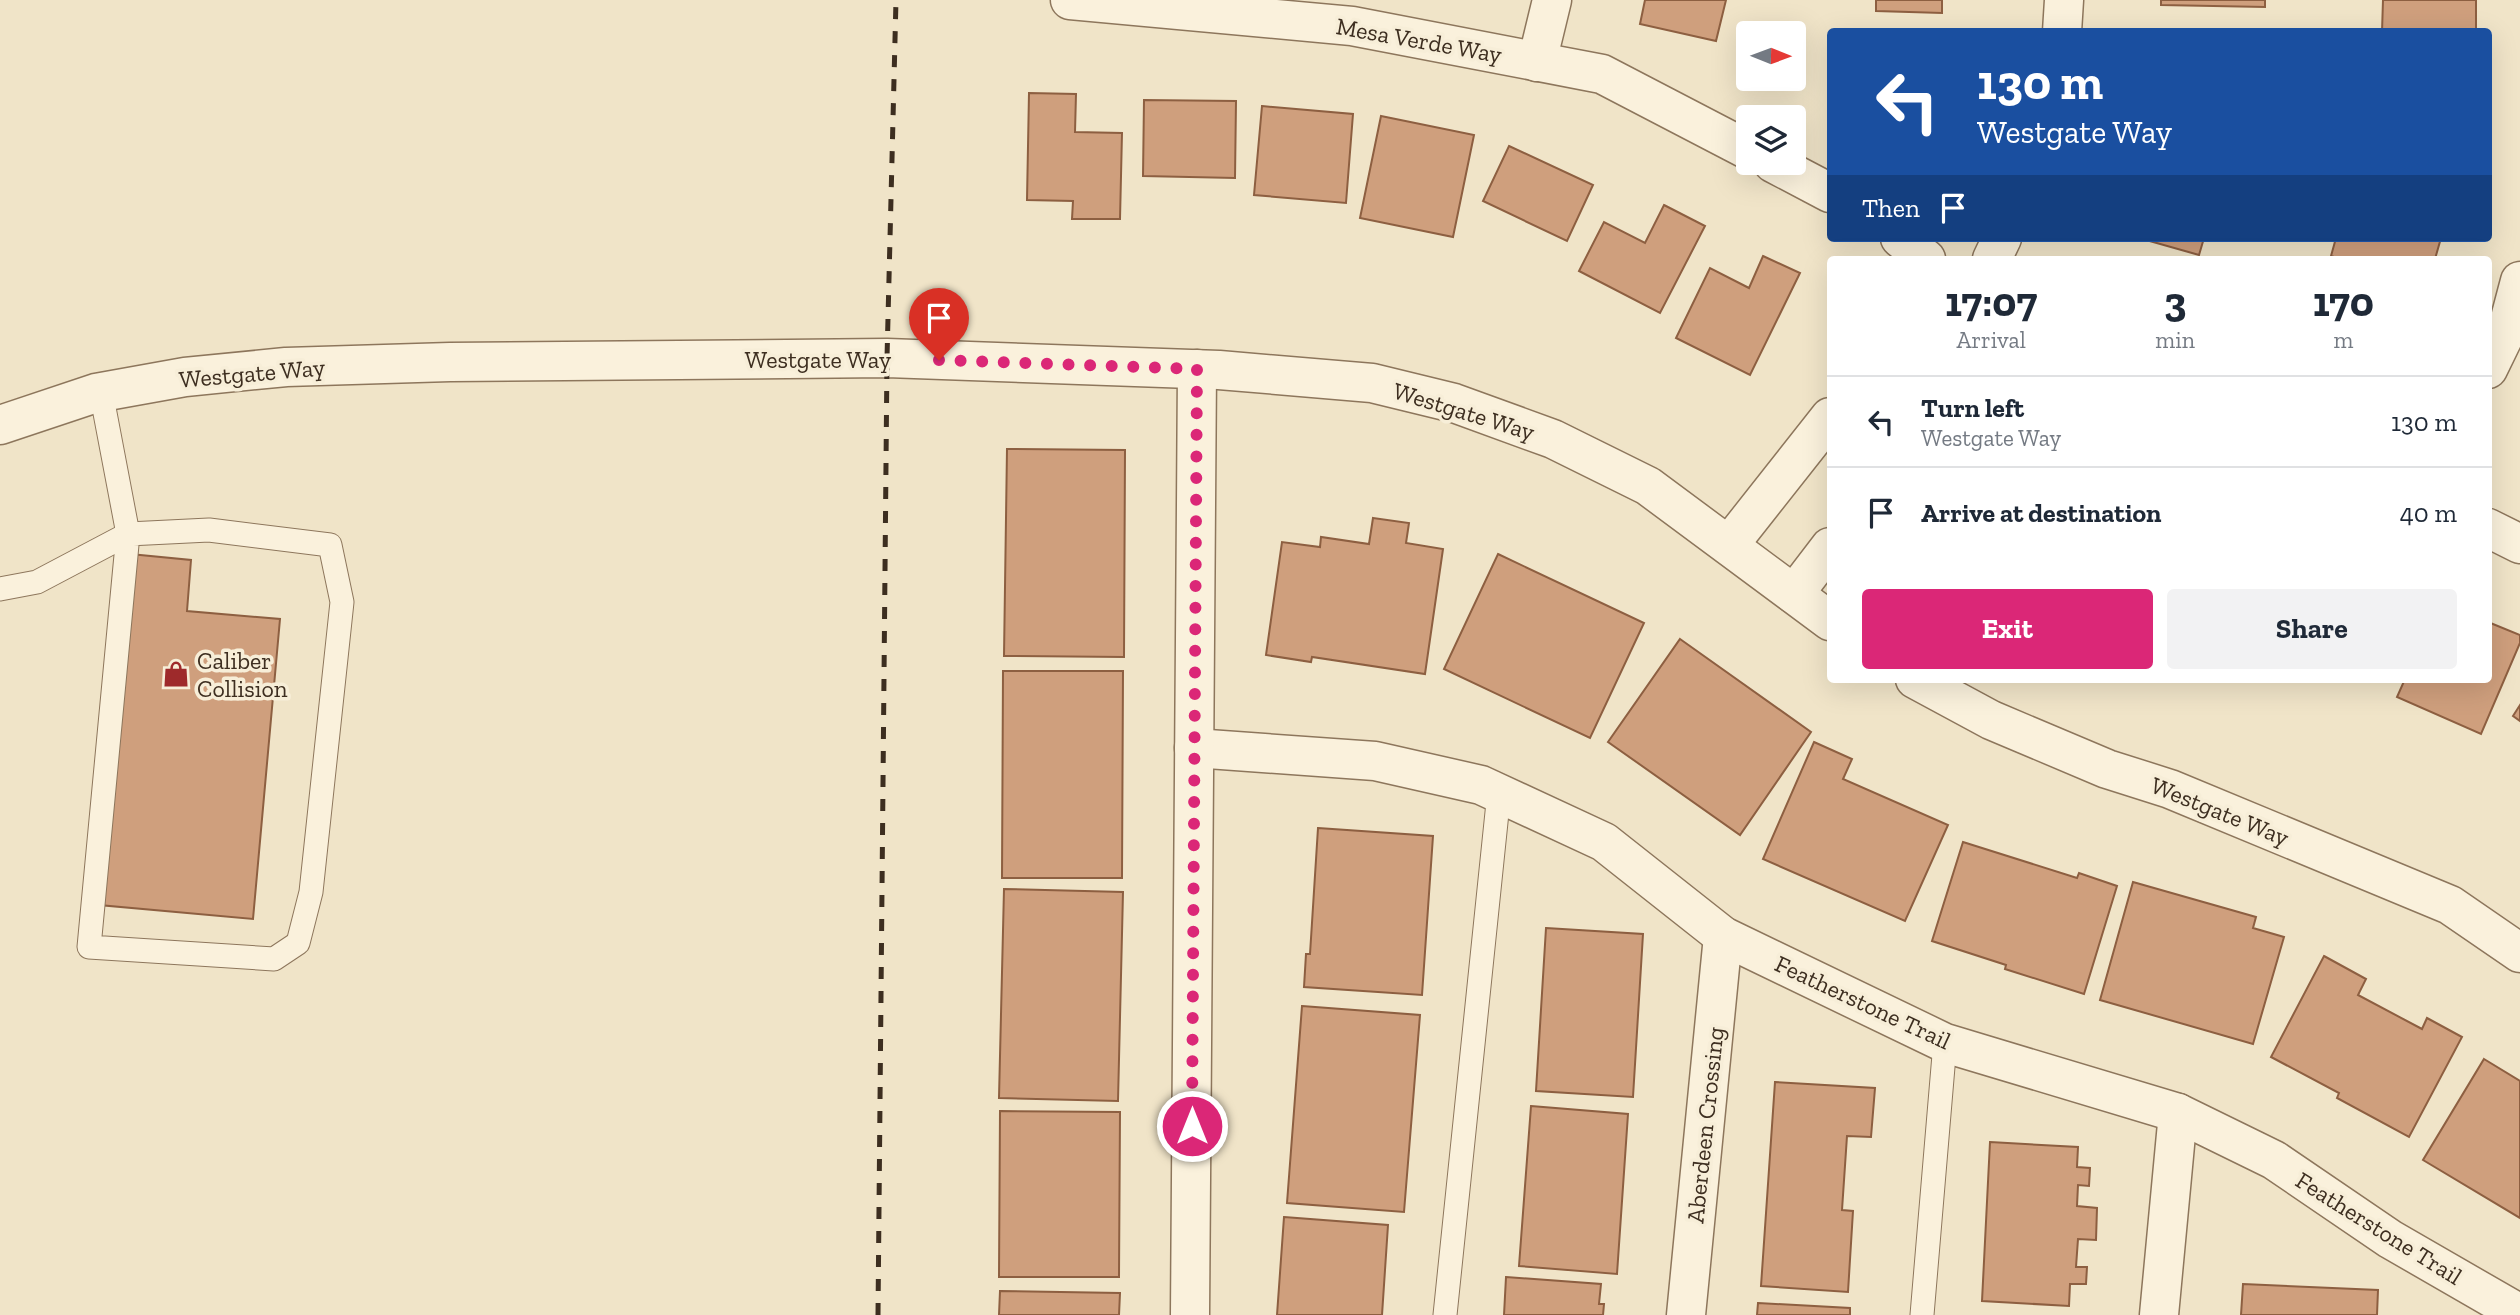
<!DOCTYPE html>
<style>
:root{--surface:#fff;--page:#f2f2f3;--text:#1f2937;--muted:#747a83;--line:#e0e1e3;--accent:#db2777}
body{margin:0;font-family:"Zilla Slab",serif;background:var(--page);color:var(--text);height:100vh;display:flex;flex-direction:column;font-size:26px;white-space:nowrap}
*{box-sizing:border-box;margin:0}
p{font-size:23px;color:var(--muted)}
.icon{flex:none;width:38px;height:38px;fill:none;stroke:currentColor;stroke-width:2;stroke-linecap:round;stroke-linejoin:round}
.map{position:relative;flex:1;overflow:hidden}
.details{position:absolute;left:1827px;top:256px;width:665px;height:427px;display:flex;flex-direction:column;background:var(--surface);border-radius:7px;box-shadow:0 7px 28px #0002}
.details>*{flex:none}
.guide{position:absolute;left:1827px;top:28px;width:665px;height:214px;border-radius:7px;box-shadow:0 7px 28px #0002;background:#1a4fa0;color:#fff;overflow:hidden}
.needle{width:46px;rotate:91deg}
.controls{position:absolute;left:1736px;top:21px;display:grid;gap:14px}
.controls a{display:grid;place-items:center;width:70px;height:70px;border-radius:7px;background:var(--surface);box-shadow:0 7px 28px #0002;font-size:35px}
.pin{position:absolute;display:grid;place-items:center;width:60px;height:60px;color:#fff;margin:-72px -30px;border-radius:50% 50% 50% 0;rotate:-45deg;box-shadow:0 0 7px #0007}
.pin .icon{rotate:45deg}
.me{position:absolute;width:77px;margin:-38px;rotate:0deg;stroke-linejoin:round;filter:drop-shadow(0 0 5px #0008)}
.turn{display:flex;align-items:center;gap:24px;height:147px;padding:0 35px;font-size:32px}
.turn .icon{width:91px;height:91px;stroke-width:2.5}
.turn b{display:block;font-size:49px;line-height:60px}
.then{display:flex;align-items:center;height:66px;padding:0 35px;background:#0003;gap:14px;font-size:26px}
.eta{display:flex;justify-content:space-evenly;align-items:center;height:119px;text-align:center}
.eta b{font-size:42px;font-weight:800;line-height:49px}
.cta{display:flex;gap:14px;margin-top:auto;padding:14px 35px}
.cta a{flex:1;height:80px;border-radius:7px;background:var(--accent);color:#fff;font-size:28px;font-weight:800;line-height:80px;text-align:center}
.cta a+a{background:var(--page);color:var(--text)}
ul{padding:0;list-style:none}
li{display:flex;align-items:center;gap:21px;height:91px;padding:0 35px;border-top:2px solid var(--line)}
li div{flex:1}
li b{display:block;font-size:26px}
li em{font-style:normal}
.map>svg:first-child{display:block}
.building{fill:#cf9f7d;stroke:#8d5f41;stroke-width:2}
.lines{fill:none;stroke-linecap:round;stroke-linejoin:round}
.service-casing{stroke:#8d765c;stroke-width:25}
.minor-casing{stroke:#8d765c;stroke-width:41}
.tertiary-casing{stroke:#8d765c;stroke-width:41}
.service{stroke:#faf1dc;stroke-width:23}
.minor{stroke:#faf1dc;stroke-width:38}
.tertiary{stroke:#faf1dc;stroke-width:38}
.rail{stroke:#3d2e20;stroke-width:5;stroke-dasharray:12 12;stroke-linecap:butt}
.route{stroke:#db2777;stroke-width:12;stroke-dasharray:0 21.6}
.labels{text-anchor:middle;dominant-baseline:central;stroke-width:7;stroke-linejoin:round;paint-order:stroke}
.street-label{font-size:24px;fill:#3d2e20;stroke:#f7eed8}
.poi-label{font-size:24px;fill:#3d2e20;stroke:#f7eed8;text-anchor:start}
</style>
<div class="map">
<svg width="2520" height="1315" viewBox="0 0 2520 1315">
<rect width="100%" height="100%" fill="#f0e4c8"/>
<g class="building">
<polygon points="1645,0 1726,0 1716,41 1640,24"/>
<polygon points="1876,0 1942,0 1942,13 1876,11"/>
<polygon points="2161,0 2265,0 2265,7 2161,5"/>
<polygon points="2383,0 2476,0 2476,32 2382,32"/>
<polygon points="1029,93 1076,94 1075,132 1122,133 1120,219 1072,219 1073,201 1027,200"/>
<polygon points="1144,100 1236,101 1235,178 1143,176"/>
<polygon points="1262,106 1353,114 1346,203 1254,195"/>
<polygon points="1381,116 1474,135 1453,237 1360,218"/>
<polygon points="1509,146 1593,185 1567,241 1483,201"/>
<polygon points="1664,205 1705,226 1660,313 1579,271 1604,222 1645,243"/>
<polygon points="2139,238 2204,238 2199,255"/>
<polygon points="2336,238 2441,238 2435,259 2340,259 2331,256"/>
<polygon points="1763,256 1800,273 1750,375 1676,338 1710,268 1749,288"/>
<polygon points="1007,449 1125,450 1124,657 1004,656"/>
<polygon points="1373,518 1409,523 1406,543 1443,549 1425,674 1312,657 1311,662 1266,655 1282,542 1320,547 1321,537 1369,544"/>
<polygon points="130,554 191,560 187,611 280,619 253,919 99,905"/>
<polygon points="1498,554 1644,623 1590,738 1444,669"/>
<polygon points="2488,622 2520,635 2520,643 2481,734 2397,697 2405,679 2488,679"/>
<polygon points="1680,639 1811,732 1740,835 1608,742"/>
<polygon points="1003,671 1123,671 1122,878 1002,878"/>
<polygon points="2520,705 2520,721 2513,716"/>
<polygon points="1814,742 1852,759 1843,779 1948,825 1905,921 1763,859"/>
<polygon points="1318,828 1433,836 1422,995 1304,987 1306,954 1310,954"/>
<polygon points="1963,842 2077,878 2079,873 2117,886 2084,994 2005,969 2006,965 1932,941"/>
<polygon points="2133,882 2256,917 2253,928 2284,937 2253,1044 2100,1000"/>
<polygon points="1004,889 1123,892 1118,1101 999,1098"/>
<polygon points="1546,928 1643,934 1633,1097 1536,1091"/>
<polygon points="2324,956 2366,979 2358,995 2422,1029 2427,1018 2462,1037 2409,1137 2337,1098 2339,1093 2271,1057"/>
<polygon points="1302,1006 1420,1015 1404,1212 1287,1203"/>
<polygon points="2484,1059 2520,1081 2520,1218 2423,1160"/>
<polygon points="1775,1082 1875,1088 1871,1137 1847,1136 1842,1210 1853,1211 1848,1292 1761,1286"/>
<polygon points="1531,1106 1628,1114 1617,1274 1519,1266"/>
<polygon points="1000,1111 1120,1112 1119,1277 999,1277"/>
<polygon points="1990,1142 2078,1147 2077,1167 2090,1168 2089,1186 2078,1185 2077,1206 2097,1208 2096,1240 2078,1239 2076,1267 2087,1267 2086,1284 2070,1284 2069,1306 1982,1301"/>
<polygon points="1284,1217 1388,1225 1382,1315 1277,1315"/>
<polygon points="1506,1277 1601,1284 1599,1304 1604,1304 1603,1315 1504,1315"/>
<polygon points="2243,1284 2378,1290 2377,1315 2241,1315"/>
<polygon points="1000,1291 1120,1293 1119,1315 999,1315"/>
<polygon points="1758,1303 1850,1308 1850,1315 1757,1315"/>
</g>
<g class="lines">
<g class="service-casing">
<g id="service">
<polygon points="209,530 330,545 342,602 311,892 298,943 274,959 89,947 128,534"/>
<polyline points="0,589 37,582 128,534 101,392"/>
<polyline points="1445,1315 1499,793"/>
<polyline points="1922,1315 1945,1043"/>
</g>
</g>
<g class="minor-casing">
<g id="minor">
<polyline points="1070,0 1352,26 1602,74 1748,150"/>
<polyline points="2062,32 2064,0"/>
<polyline points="1537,62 1552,0"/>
<polyline points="1773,163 1830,193"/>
<polyline points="1900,238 1926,259"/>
<polyline points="1992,259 2002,238"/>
<polyline points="2488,369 2507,330 2520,281"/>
<polyline points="2488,528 2520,544"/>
<polyline points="1729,545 1830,417"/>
<polyline points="1794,594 1830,547"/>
<polyline points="1194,748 1375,761 1481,785 1604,842 1723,936 1945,1043 2178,1113 2274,1160 2390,1239 2520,1314"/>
<polyline points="1190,1315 1197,369"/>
<polyline points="1686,1315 1723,936"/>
<polyline points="2159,1315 2178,1113"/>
</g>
</g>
<g class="tertiary-casing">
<g id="tertiary">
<polyline points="0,425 96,393 185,377 286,367 450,362 887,358 1219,370 1372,383 1454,403 1553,439 1648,486 1830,621"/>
<polyline points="1915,679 1991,720 2107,769 2170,789 2450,905 2520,953"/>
</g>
</g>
<use href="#service" class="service"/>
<use href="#minor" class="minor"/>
<use href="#tertiary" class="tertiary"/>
<polyline class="rail" points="878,1315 887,358 896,0"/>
</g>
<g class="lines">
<polyline class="route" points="939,360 1197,369 1192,1126"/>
</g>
<defs>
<g id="shop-bare" transform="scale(2.1)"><path d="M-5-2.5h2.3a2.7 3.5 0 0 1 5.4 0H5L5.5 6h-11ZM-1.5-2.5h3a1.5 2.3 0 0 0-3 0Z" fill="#9e2a2b" stroke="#f7eed8" stroke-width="2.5" paint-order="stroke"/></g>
</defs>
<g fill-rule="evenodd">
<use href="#shop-bare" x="176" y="674"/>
</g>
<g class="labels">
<g class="street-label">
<text transform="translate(1419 40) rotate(10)">Mesa Verde Way</text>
<text x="818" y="359">Westgate Way</text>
<text transform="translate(252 373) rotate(-5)">Westgate Way</text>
<text transform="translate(1464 411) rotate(17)">Westgate Way</text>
<text transform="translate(2220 811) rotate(22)">Westgate Way</text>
<text transform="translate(1863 1002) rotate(25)">Featherstone Trail</text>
<text transform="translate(1705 1125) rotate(-84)">Aberdeen Crossing</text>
<text transform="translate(2379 1228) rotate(32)">Featherstone Trail</text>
</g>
<g class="poi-label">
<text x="197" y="660">Caliber<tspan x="197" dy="28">Collision</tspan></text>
</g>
</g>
</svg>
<div class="controls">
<a><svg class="needle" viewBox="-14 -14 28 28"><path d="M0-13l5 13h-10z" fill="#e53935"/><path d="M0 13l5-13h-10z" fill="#747a83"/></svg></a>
<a><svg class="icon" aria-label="layers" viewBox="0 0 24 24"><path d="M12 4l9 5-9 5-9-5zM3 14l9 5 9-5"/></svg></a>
</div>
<div class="pin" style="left:939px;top:360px;background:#d93025"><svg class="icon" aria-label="arrive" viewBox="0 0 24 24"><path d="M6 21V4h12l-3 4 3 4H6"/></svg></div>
<svg class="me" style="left:1192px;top:1126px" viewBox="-20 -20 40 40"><circle r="17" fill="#db2777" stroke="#fff" stroke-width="3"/><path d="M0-11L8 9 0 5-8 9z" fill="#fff"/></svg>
<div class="guide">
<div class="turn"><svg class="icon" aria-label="left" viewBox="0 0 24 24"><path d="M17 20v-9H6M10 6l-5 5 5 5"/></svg><div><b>130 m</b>Westgate Way</div></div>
<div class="then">Then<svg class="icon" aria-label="arrive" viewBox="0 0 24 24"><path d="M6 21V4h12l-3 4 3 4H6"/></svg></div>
</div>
<section class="details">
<div class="eta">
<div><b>17:07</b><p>Arrival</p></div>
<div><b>3</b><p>min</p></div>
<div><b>170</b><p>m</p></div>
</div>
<ul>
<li><svg class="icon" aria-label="left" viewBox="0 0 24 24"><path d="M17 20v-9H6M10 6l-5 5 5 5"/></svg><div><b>Turn left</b><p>Westgate Way</p></div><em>130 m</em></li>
<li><svg class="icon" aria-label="arrive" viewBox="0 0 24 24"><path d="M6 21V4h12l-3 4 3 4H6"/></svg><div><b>Arrive at destination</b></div><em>40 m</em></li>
</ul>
<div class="cta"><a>Exit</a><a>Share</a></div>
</section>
</div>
